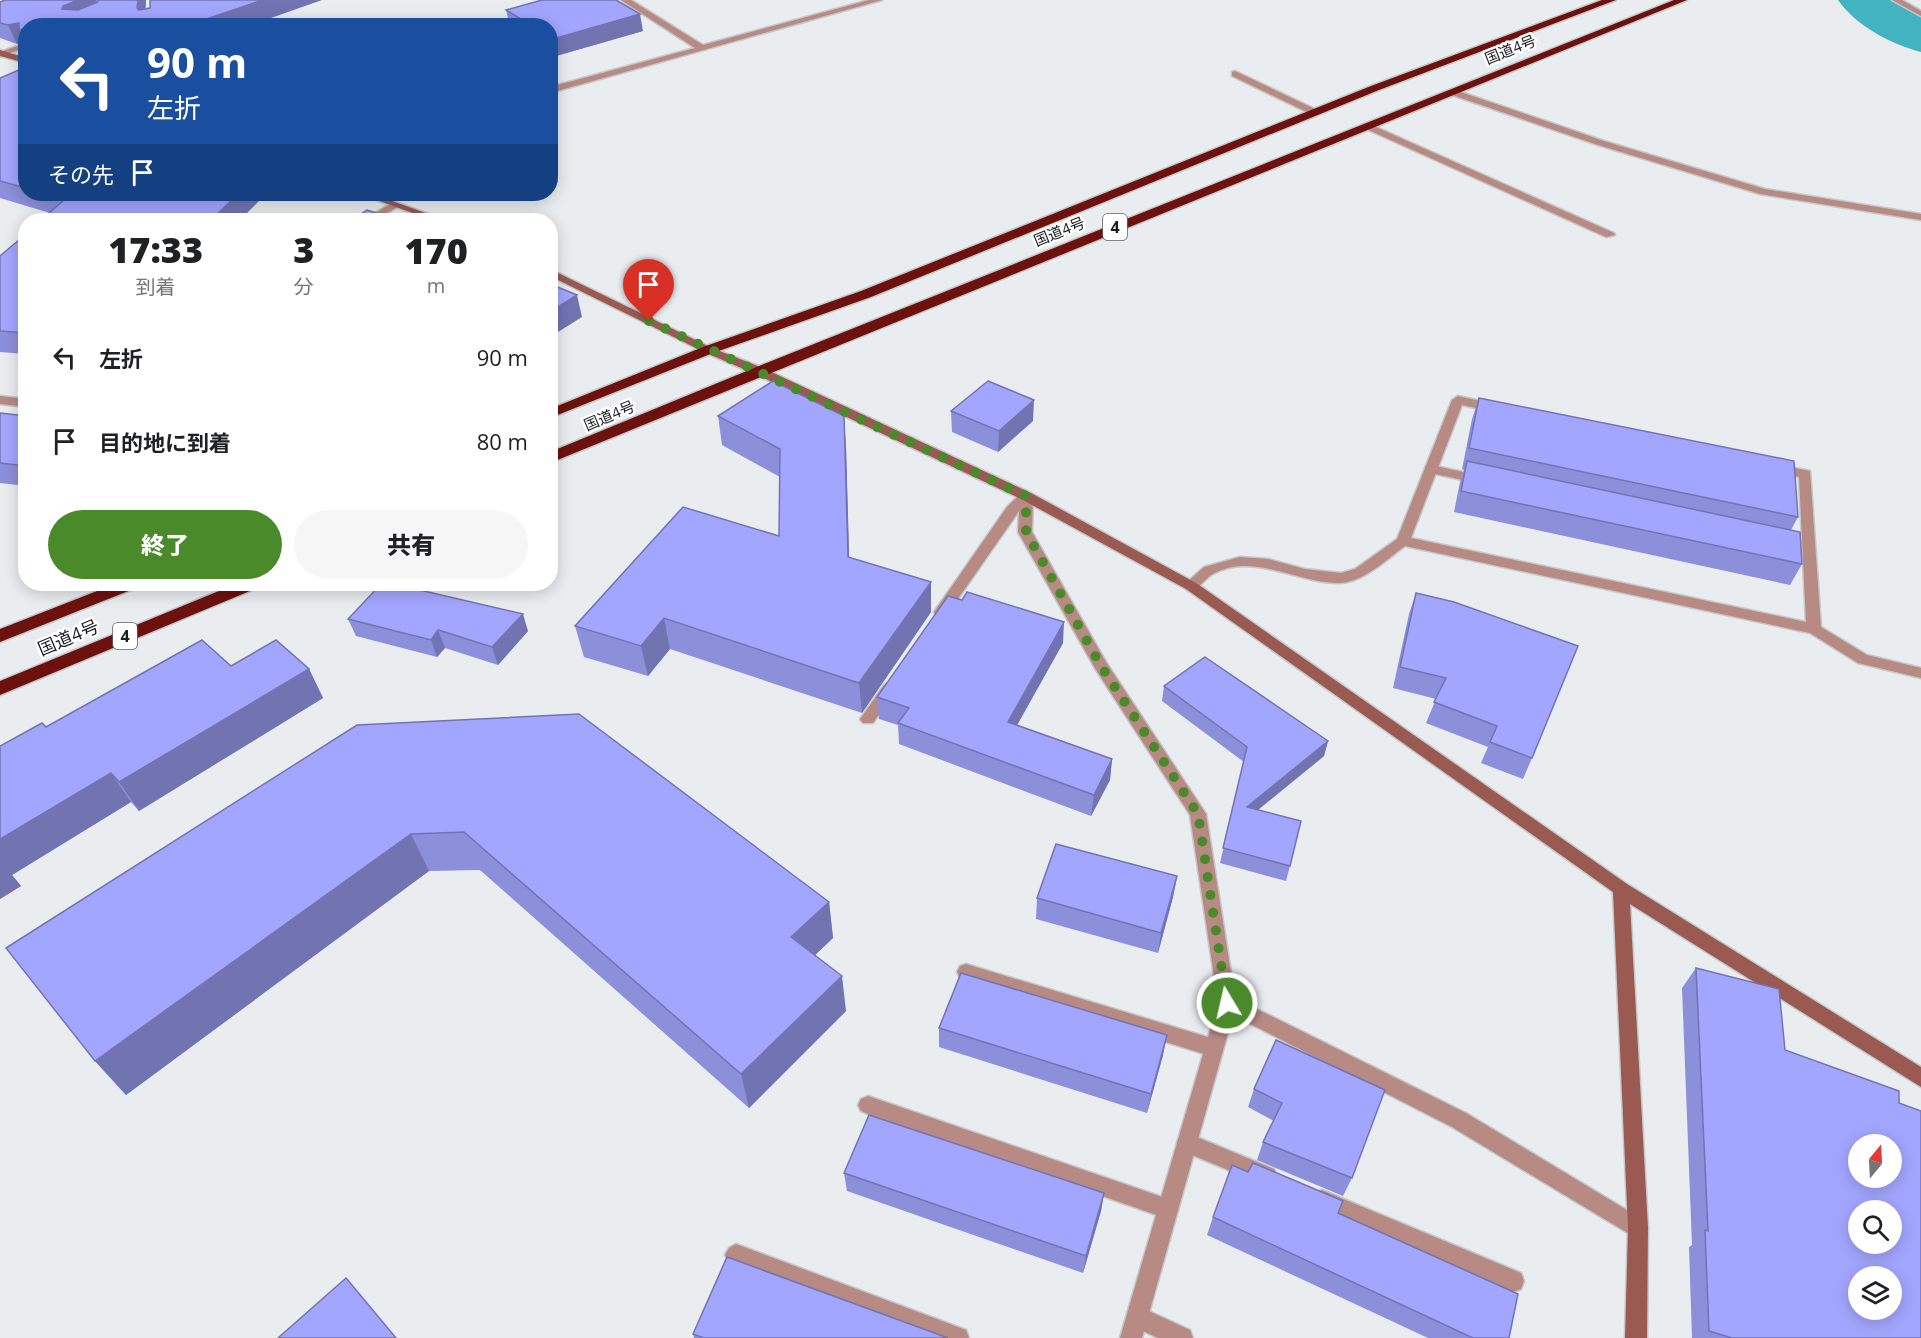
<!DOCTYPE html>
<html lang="ja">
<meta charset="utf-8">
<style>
:root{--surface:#fff;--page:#f6f6f6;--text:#202124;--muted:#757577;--accent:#4a8a2b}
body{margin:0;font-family:"Open Sans","Noto Sans JP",sans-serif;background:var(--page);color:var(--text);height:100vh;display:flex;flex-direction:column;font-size:22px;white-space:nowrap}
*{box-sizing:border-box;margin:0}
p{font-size:20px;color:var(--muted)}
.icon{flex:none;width:33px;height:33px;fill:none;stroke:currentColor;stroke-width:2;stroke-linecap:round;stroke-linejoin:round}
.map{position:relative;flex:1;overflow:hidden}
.drawer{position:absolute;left:18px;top:213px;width:540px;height:378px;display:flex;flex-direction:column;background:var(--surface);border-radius:24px;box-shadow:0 3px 15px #0003}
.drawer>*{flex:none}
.top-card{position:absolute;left:18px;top:18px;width:540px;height:183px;border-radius:24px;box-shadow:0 3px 15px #0003;background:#1a4fa0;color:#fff;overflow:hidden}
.needle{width:39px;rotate:18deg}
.buttons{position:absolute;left:1848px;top:1134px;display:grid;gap:12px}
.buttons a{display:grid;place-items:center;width:54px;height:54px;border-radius:50%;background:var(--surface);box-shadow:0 3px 15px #0003;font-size:30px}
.pin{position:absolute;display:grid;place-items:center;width:51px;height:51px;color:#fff;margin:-62px -26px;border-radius:50% 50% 50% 0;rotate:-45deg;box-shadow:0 0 6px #0007}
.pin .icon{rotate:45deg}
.me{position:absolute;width:66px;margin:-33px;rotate:351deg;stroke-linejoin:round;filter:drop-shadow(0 0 4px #0008)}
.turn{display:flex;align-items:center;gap:21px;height:126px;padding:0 30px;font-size:27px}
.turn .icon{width:78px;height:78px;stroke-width:2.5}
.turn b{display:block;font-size:42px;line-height:51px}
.then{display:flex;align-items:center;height:57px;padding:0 30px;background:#0003;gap:12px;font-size:22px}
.eta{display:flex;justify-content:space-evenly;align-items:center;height:102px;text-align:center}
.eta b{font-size:36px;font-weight:800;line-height:42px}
.button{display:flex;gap:12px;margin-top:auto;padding:12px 30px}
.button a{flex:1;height:69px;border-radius:36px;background:var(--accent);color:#fff;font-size:24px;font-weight:800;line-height:69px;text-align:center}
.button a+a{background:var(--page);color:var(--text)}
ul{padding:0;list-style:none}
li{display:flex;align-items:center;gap:18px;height:84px;padding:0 30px}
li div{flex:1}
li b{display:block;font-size:22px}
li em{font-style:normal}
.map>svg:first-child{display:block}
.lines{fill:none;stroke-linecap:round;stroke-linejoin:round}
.river{fill:#43b3c0;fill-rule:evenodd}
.lane-casing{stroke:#c5c8ca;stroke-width:3}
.street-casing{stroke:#c5c8ca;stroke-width:3}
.secondary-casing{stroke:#c5c8ca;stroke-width:3}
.highway-casing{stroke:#c5c8ca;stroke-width:3}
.lane{fill:#b78a84;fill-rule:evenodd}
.street{fill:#b78a84;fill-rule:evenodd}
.secondary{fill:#9a5a52;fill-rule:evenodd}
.highway{fill:#6d110e;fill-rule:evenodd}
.wall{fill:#8c8fda}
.shaded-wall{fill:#7274b2}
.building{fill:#a3a6fe;stroke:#7274b2;stroke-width:1.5;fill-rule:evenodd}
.route{stroke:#4a8a2b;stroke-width:10;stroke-dasharray:0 18}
.labels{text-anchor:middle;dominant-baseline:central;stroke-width:5;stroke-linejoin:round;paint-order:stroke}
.far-street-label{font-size:15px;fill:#1c1d1e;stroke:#fff}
.shield{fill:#fff;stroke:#606162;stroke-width:1.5}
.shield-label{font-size:16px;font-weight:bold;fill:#1c1d1e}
.street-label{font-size:18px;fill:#1c1d1e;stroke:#fff}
</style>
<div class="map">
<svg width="1921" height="1338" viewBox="0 0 1921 1338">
<rect width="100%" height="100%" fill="#eaedf0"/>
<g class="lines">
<path class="river" d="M1838,0H1896L1921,16V52C1891,44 1856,26 1838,0Z"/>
<g class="lane-casing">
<g id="lane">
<polygon points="1431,465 1486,477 1488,480 1481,484 1426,472 1425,469 1426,466"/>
<polygon points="966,964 1214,1039 1221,1042 1223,1048 1221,1054 1214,1057 966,980 960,978 957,972 960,966"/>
<polygon points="868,1096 1168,1199 1175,1202 1178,1209 1175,1216 1168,1219 868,1114 861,1111 858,1105 861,1099"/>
<polygon points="1187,1133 1274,1169 1277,1176 1274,1183 1267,1186 1180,1150 1177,1143 1180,1136"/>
<polygon points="1322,1190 1521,1273 1524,1281 1521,1289 1513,1292 1315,1207 1312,1200 1315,1193"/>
<polygon points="736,1244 958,1327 966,1330 969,1338 929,1338 736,1266 729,1262 725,1255 729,1248"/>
<polygon points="1138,1306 1190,1330 1193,1338 1158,1338 1130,1325 1127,1317 1130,1309"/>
</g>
</g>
<g class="street-casing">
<g id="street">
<polygon points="621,0 631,0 703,45 869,0 882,0 550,93 550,87 695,48"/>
<polygon points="1892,0 1902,0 1921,11 1921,16"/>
<polygon points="26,43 26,48 0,56 0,52"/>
<polygon points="1235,71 1317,110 1319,112 1311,114 1232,76 1232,72"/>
<polygon points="1449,90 1455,90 1604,141 1765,189 1921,214 1921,220 1760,194 1598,145 1449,94"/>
<polygon points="1367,123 1614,233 1615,235 1606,237 1364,128 1362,126"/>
<polygon points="392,203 401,205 375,220 363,220"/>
<polygon points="0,396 26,399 26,407 0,404"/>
<path d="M1458,396L1498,405L1500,408L1494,412L1462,405L1411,538L1806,622L1799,477L1771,471L1770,468L1776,464L1810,471L1821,627L1867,655L1921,668V678L1858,663L1810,633L1405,546C1387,559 1365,581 1341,583C1300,585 1253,551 1213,574C1207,577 1201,585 1196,589H1186L1184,586L1186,583L1204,567L1240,557L1268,559L1305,569L1341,573L1355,569L1397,539L1452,400Z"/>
<polygon points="1026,492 1033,496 1032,532 1106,662 1206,814 1235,998 1466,1113 1645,1221 1648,1228 1645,1235 1638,1238 1631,1235 1452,1127 1233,1015 1142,1338 1120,1338 1218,1003 1190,815 1096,670 1018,532 1019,511 946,616 936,616 934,612 1007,507 1021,493"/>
<polygon points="889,683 894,685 897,689 894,693 873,723 863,723 860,719 863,715 884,685"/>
</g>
</g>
<g class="secondary-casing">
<g id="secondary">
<polygon points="0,50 26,58 26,63 0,56"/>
<polygon points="360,194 373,194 445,220 432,220"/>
<polygon points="550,269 712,348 763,368 1031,493 1196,583 1627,884 1921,1067 1921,1087 1630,904 1648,1228 1647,1338 1625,1338 1628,1228 1613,892 1186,589 1021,499 755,374 704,352 550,276"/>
</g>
</g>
<g class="highway-casing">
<g id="highway">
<polygon points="1602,0 1616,0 1379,90 871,297 713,353 550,418 550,409 703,347 861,291 1371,86"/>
<polygon points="1674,0 1687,0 550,463 550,452 754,368"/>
<polygon points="115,584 138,584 136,588 0,642 0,629"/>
<polygon points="236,584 259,584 257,588 0,695 0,681"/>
</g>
</g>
<use href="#lane" class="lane"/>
<use href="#street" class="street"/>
<use href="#secondary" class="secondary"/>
<use href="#highway" class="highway"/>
</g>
<g class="wall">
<polygon points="5,0 146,0 145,9 322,0 26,26 26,42 17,44 0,38 0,2"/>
<polygon points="506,10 643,31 556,56 550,53 550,26 510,26"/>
<polygon points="26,67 26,194 264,194 265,195 50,213 0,198 0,78"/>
<polygon points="26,234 26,354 0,352 0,256"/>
<polygon points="1479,398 1798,517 1791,530 1802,564 1790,585 1454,512 1460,482 1464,470 1462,469 1472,419"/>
<polygon points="951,411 1033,421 998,452 952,432"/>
<polygon points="0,413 26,416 26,486 0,483"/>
<polygon points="718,416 846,446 849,558 931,612 862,713 670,649 648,676 584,657 575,626 779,536 780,477 722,445"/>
<polygon points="1416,593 1532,758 1523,779 1481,763 1488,747 1426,723 1436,699 1393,688 1409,614"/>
<polygon points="348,619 528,631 498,665 445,648 437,657 356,636"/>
<polygon points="1063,643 1017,725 1112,759 1110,780 1091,816 899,744 898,725 879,719 877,697"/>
<polygon points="231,666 309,669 323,698 139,811 131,802 12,875 21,886 0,899 0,746 46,727"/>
<polygon points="1164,686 1328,741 1324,756 1258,810 1290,866 1286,881 1220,863 1244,762 1162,701"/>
<polygon points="357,725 829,902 833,938 815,955 846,1011 749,1108 480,870 429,871 126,1095 95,1061"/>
<polygon points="1177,876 1173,897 1158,953 1036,919 1037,898"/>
<polygon points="1696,968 1785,1050 1899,1103 1921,1338 1692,1338 1689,1247 1692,1245 1682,988"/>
<polygon points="939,1028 1163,1055 1147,1113 939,1047"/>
<polygon points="1276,1040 1352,1178 1343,1196 1257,1160 1263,1142 1274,1121 1248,1107 1254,1089"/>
<polygon points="844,1173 1104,1193 1101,1211 1083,1273 847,1191"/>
<polygon points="1338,1213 1509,1338 1428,1338 1207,1235 1213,1217"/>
<polygon points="693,1334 948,1338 694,1338"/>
</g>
<g class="shaded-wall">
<polygon points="78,0 96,0 101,12 62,9 63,6"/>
<polygon points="138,0 146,0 145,26 137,8"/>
<polygon points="263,0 322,0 248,26 193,26 192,24"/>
<polygon points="640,14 643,31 556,56 553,39"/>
<polygon points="19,23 19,29 26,42 17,44 8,25"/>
<polygon points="238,194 264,194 265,195 240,220 211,220"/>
<polygon points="577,295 582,317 550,337 550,312"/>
<polygon points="1034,400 1033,421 998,452 999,431"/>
<polygon points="844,416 846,446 850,587 848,557"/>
<polygon points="931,582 931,612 862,713 859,683"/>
<polygon points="523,614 528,631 498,665 492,647"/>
<polygon points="664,618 670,649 648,676 641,646"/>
<polygon points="1064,622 1063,643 1007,743 1008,722"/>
<polygon points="438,630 445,648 437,657 431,640"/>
<polygon points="309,669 323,698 139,811 119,782"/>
<polygon points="1328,741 1324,756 1243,822 1247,807"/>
<polygon points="1112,759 1110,780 1091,816 1094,795"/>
<polygon points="111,773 131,802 12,875 21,886 0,899 0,839"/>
<polygon points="411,834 429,871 126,1095 95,1061"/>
<polygon points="1177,876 1173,897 1158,953 1161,933"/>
<polygon points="829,902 833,938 796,973 791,937"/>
<polygon points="842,976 846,1011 749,1108 741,1074"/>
<polygon points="1167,1035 1163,1055 1147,1113 1151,1094"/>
<polygon points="1104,1193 1101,1211 1083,1273 1086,1256"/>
</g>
<g class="building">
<polygon points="5,0 78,0 63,6 62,9 78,10 98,2 98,0 138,0 137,8 139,10 150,8 150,0 263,0 192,24 196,26 26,26 26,31 19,29 19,23 8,25 0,23 0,2"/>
<polygon points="542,0 616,0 640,14 553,39 550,37 550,26 532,26 506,10"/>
<polygon points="26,67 26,188 0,181 0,78"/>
<polygon points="44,194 238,194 211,220 41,220 64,200"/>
<polygon points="367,210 398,220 352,220"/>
<polygon points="26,234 26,333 0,331 0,256"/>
<polygon points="550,284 577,295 550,312"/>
<polygon points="773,381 844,416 848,557 931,582 859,683 664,618 641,646 575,626 683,507 779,536 780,449 718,416"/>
<polygon points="988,381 1034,400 999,431 951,411"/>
<polygon points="1479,398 1794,461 1798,517 1469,448"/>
<polygon points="0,413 26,416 26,466 0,463"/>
<polygon points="1467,461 1800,532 1802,564 1461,491"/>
<polygon points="381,584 394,584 523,614 492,647 438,630 431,640 348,619"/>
<polygon points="967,592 1064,622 1008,722 1112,759 1094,795 898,723 909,708 877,697 948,596 962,600"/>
<polygon points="1416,593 1454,602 1578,646 1532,758 1490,742 1497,726 1434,702 1446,678 1400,667"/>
<polygon points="202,640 231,666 276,640 309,669 119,782 111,773 0,839 0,746 42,723 46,727"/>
<polygon points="1205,657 1328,741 1247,807 1301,821 1290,866 1223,848 1247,747 1164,686"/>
<polygon points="579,714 829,902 791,937 842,976 741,1074 464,832 411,834 95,1061 6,948 357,725"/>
<polygon points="1056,844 1177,876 1161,933 1037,898"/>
<path d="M1696,968L1779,989L1785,1050L1899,1091V1103L1921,1111V1338H1732L1709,1331L1705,1230L1708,1231ZM1858,1144H1892V1178H1858ZM1858,1210H1892V1244H1858ZM1858,1276H1892V1310H1858Z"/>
<polygon points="961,973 1167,1035 1151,1094 939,1028"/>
<polygon points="1276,1040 1385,1090 1352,1178 1263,1142 1282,1103 1254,1089"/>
<polygon points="869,1115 1104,1193 1086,1256 844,1173"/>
<polygon points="1253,1163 1343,1201 1338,1213 1518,1294 1509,1338 1473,1338 1213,1217 1232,1165 1248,1172"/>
<polygon points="727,1257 948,1338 704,1338 693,1334"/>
<polygon points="346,1278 396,1338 278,1338"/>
</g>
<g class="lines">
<polyline class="route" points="649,321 1026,496 1026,532 1101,666 1198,814 1227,1003"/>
</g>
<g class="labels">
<g class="far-street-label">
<text transform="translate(1510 49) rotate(-22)">国道4号</text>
<text transform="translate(1059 231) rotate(-22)">国道4号</text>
<text transform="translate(609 415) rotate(-23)">国道4号</text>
</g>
<g class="shield">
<rect x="1103" y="214" width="24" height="26" rx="4.5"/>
<rect x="113" y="623" width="24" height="26" rx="4.5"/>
</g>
<g class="shield-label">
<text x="1115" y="227">4</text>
<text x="125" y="636">4</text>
</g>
<g class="street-label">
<text transform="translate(68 637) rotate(-23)">国道4号</text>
</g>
</g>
</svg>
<div class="buttons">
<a><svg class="needle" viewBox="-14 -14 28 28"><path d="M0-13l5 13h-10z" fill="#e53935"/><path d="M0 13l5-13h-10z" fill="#757577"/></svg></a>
<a><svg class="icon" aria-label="search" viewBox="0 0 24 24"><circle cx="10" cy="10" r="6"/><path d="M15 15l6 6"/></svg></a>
<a><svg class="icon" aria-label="layers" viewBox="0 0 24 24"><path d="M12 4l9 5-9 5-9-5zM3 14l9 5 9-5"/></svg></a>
</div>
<div class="pin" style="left:649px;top:321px;background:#d93025"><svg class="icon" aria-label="arrive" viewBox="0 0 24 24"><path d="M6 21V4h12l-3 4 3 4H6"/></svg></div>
<svg class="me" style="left:1227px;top:1003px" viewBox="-20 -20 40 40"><circle r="17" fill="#4a8a2b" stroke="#fff" stroke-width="3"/><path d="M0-11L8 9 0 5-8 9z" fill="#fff"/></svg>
<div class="top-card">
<div class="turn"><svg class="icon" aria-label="left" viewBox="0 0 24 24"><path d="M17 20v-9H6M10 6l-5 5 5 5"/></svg><div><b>90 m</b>左折</div></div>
<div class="then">その先<svg class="icon" aria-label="arrive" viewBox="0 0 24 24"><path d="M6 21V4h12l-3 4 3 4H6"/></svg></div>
</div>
<section class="drawer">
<div class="eta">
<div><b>17:33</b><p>到着</p></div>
<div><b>3</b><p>分</p></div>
<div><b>170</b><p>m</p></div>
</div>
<ul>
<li><svg class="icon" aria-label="left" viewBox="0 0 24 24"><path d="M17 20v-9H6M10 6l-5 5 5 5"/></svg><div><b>左折</b></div><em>90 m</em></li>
<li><svg class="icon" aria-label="arrive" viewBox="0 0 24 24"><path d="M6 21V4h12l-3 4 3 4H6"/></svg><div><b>目的地に到着</b></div><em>80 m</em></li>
</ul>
<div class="button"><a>終了</a><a>共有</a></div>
</section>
</div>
